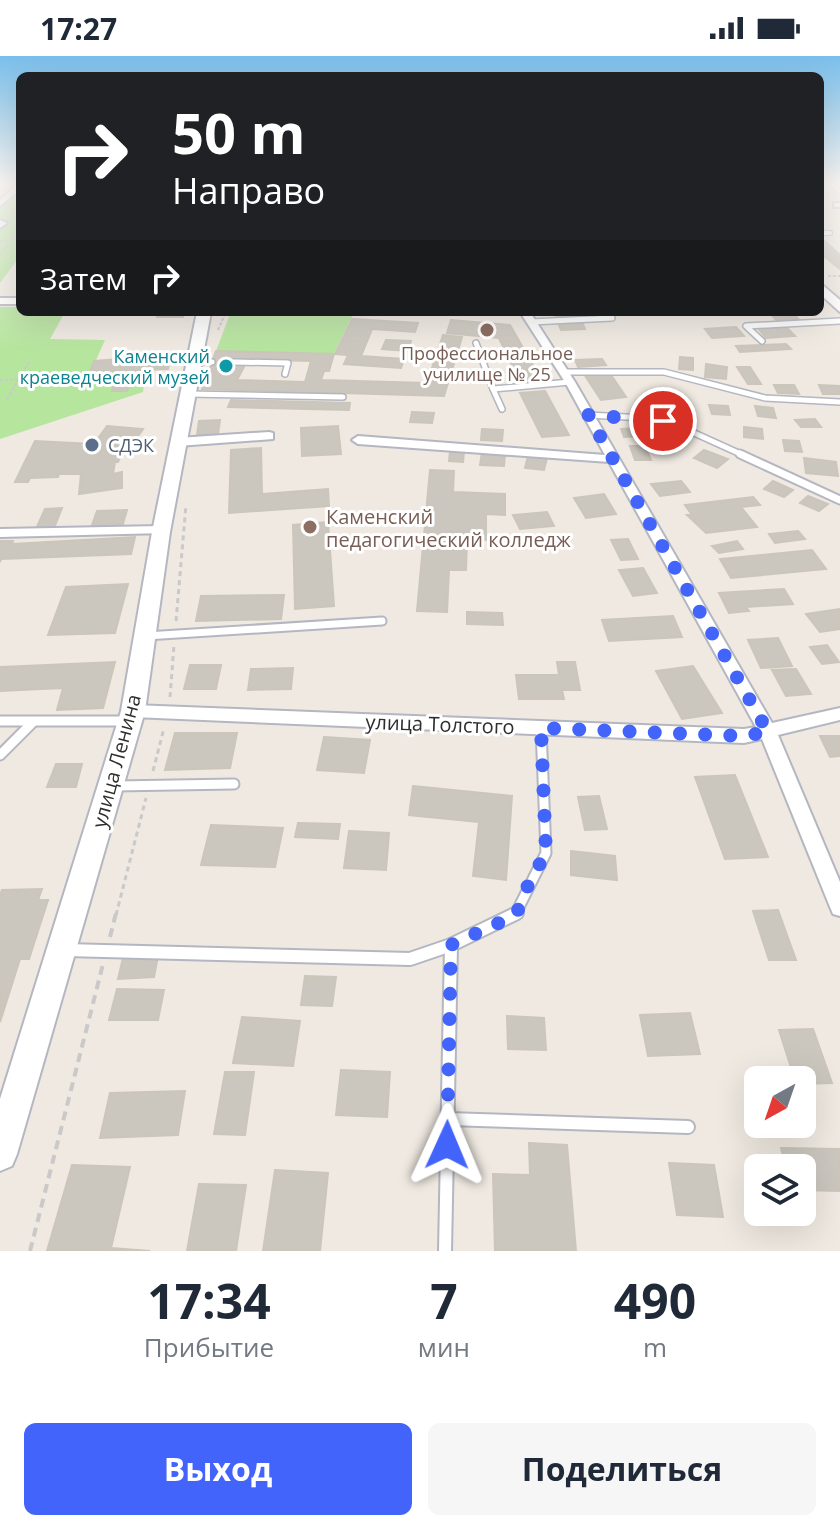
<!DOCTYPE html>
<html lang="ru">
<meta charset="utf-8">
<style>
:root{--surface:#fff;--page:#f6f6f7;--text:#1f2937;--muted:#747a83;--accent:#4264fb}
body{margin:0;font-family:"Open Sans",sans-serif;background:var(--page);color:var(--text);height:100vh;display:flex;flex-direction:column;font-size:30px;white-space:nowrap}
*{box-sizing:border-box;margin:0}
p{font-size:26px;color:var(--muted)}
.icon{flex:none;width:44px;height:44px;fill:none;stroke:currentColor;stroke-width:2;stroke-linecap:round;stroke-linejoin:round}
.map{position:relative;height:1195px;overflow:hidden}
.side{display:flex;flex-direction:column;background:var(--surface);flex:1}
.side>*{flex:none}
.guide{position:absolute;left:16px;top:16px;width:808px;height:244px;border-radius:12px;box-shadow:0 8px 32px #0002;background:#202124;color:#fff;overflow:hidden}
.needle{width:52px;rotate:220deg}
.buttons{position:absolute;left:744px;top:1010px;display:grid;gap:16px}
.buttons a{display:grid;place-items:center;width:72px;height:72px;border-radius:12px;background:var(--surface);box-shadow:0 8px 32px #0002;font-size:40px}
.pin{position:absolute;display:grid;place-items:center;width:68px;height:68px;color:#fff;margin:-34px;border:4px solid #fff;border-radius:50%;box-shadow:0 2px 8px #0007}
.me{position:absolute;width:88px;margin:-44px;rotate:1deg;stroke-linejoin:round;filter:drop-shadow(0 0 6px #0008)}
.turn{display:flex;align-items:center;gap:28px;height:168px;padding:0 24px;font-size:36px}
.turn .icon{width:104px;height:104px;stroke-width:2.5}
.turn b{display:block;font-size:56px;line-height:68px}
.then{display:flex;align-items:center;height:76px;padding:0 24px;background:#0003;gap:16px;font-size:30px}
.eta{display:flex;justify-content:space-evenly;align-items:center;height:136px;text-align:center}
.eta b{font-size:48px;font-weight:700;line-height:56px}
.cta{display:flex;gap:16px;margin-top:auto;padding:16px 24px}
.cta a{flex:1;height:92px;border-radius:12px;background:var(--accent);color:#fff;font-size:32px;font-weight:700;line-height:92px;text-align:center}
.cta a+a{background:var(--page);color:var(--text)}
.status{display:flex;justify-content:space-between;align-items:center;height:56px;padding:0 40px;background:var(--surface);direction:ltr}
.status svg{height:22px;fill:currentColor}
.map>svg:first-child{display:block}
.green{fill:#b6e59e}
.building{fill:#cbc7bf;stroke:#cbc5ba;stroke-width:2;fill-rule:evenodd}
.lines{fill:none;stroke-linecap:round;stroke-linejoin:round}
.lane-far4-casing{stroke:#b4b7c1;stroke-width:6}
.lane-far3-casing{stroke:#b4b7c1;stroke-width:8}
.lane-far2-casing{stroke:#b4b7c1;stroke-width:11}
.lane-far1-casing{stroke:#b4b7c1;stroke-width:13}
.lane-casing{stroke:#b4b7c1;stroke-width:16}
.street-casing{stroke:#b4b7c1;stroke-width:4}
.secondary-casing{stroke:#b4b7c1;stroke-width:4}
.path-far2{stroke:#c9c9c9;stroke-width:2;stroke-dasharray:3 2;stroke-linecap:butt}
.path-far1{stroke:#c9c9c9;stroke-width:3;stroke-dasharray:5 4;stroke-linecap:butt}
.path{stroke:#c9c9c9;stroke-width:4;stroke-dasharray:9 6;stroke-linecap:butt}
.lane-far4{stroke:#fff;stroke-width:4}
.lane-far3{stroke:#fff;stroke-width:5}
.lane-far2{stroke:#fff;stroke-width:7}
.lane-far1{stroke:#fff;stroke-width:9}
.lane{stroke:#fff;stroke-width:12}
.street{fill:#fff;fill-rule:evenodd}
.secondary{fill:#fff;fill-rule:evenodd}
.route{stroke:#4264fb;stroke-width:14;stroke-dasharray:0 25.2}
.education-dot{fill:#8d6e63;stroke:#fff;stroke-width:3}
.culture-dot{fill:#0f9aa8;stroke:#fff;stroke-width:3}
.service-dot{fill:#5c6f8a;stroke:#fff;stroke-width:3}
.labels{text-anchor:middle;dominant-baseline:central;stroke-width:6;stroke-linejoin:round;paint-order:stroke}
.far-education-label{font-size:18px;fill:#785e54;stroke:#fff}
.far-culture-label{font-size:18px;fill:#0d838f;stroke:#fff;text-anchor:end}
.far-service-label{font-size:18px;fill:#4e5e75;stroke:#fff;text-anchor:start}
.education-label{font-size:20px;fill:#785e54;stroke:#fff;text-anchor:start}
.street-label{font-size:20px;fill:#2e2e2e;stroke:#fff}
</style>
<div class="status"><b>17:27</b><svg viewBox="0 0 49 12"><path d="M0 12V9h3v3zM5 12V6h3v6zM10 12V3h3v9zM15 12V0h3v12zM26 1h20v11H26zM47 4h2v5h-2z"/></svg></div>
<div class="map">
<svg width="840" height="1195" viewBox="0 0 840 1195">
<rect width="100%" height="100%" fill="#efe9e1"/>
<g class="green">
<polygon points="10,139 20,139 20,200 0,227 0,148"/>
<polygon points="0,251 20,251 20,256 65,256 50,283 105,284 91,315 146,314 143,336 0,383"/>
<polygon points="354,256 334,298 216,295 230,258"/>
</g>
<g class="building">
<polygon points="820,185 825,185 840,199 840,213 820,197"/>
<polygon points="160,256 185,256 183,261 157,261"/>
<polygon points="553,256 617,256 619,258 596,259 594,256 557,262"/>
<polygon points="769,256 792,256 799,264 777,265"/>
<polygon points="352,263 418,267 415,276 372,273 361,300 404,303 401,312 344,308 348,299 335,298"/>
<polygon points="451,264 510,269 541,323 519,324 499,282 447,277"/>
<polygon points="582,266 585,273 561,274 558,267"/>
<polygon points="785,270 795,280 766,282 757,271"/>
<polygon points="736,271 744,280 712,282 705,273"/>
<path d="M443,279L462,281L444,340L202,333L216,295L334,298L329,315H324L321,324L427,327ZM235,303L311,305L305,326L237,324L246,307H234Z"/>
<polygon points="386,284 411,285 408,295 382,293"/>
<polygon points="786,288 791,293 740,296 736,290"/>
<polygon points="171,299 168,313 90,316 94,305"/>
<polygon points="680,301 693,302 693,314 679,313"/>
<polygon points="602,303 606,309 578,311 575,304"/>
<polygon points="706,308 727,311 726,323 705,321"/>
<polygon points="737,311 750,311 761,328 748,328"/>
<polygon points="609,316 626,341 601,344 584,318"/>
<polygon points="117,322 132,322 131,324 137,324 136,329 129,329 127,335 112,335"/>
<polygon points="774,329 794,329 799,338 778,337"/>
<polygon points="819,329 839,330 840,338 823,338"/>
<polygon points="545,335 569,379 542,381 520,337"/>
<polygon points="231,344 350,347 349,354 228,351"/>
<polygon points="709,349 728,350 730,359 712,358"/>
<polygon points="755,350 773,352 776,362 758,360"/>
<polygon points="412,356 434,357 432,367 410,366"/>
<polygon points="815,363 821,371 801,371 795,364"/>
<polygon points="220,364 218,378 197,379 199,365"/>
<polygon points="107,370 143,373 132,388 125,386 119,397 122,397 118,406 115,406 113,418 122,416 122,432 79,438 81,418 59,418 58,421 30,422 28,426 15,426 35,385 94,388"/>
<polygon points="338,370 341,398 302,400 301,372"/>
<polygon points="744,371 762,373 763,383 744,381"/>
<polygon points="639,372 643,380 624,381 621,373"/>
<polygon points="482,373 503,374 502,385 481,384"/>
<polygon points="783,384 799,385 802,396 785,395"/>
<polygon points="630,390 645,390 651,404 635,404"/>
<polygon points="261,392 262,438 328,433 329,450 229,457 231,394"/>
<polygon points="704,394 728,403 717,412 694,402"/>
<polygon points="450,395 464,396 463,406 449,405"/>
<polygon points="482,396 505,398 504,410 480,409"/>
<polygon points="528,400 547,402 544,414 525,412"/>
<polygon points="804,402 836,406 838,420 806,417"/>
<polygon points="430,414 454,415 453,436 505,438 505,459 486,458 486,484 467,483 466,514 449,514 447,556 417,555"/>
<polygon points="681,425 690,436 660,440 651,428"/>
<polygon points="773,425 793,434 784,441 764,433"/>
<polygon points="604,438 616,458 586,462 574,442"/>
<polygon points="808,440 828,448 819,455 800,447"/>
<polygon points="753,441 760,449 741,451 757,471 706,477 687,459 692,459 685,449"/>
<polygon points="62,452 54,472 36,473 45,453"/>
<polygon points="127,454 122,471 91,472 97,455"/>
<polygon points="547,456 554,470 520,473 513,459"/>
<polygon points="328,466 334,550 295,553 293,469"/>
<polygon points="798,475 805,483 775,487 769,478"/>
<polygon points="135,481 131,498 1,503 0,506 0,485 13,485 12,488"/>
<polygon points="628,483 638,503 621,504 611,484"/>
<polygon points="737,485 743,493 719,497 712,490"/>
<polygon points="812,494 826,513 731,522 720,503"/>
<polygon points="643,512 657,537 633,540 619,514"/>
<polygon points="128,528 115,577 48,579 66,531"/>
<polygon points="784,533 793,548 746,551 749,555 729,557 719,537"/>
<polygon points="284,539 281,563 196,565 201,540"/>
<polygon points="840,553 840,573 820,576 806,558"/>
<polygon points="467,556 502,557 503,569 467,568"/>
<polygon points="673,560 682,581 609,585 602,564"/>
<polygon points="778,582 792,610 761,612 748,584"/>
<polygon points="827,589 839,606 822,608 810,591"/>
<polygon points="115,606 103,652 57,654 63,632 0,635 0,611"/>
<polygon points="557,606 575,606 580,634 562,634 564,643 519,643 516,619 559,619"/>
<polygon points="190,609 221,609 216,633 184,633"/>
<polygon points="693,610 722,657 682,663 656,615"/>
<polygon points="293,612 291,633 248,634 251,613"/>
<polygon points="796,613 811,638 786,640 772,614"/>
<polygon points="175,677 237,677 230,712 165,714"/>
<polygon points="820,680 840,680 840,700 830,701"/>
<polygon points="324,681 370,684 364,717 317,714"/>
<polygon points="56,708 82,708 76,731 47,731"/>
<polygon points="735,719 768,801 725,803 695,721"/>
<polygon points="413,730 512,740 506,824 473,820 479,766 409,759"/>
<polygon points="599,740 607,773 585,774 578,741"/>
<polygon points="298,767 340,768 338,783 295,781"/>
<polygon points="211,769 283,772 275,811 201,809"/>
<polygon points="349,775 389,777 386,814 344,812"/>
<polygon points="571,795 615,800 617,824 571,819"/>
<polygon points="42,833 38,844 48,844 29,903 20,903 0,966 0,839 2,834"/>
<polygon points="778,854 796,904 769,904 753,855"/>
<polygon points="158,900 154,921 118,923 123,902"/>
<polygon points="305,920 336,921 332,950 301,949"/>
<polygon points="117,933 164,934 158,964 109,964"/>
<polygon points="690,957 700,998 648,1000 640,959"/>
<polygon points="507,960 544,962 546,994 508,993"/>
<polygon points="242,961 300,965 293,1010 233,1007"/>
<polygon points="813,973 832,1027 802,1028 802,1024 795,1024 779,974"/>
<polygon points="341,1014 390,1016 387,1061 336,1059"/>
<polygon points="225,1016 254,1016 245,1079 214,1078"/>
<polygon points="185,1035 178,1079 100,1082 110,1037"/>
<polygon points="529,1087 567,1089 576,1195 495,1195 493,1118 530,1119"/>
<polygon points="781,1092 840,1093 840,1135 802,1134 802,1112 786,1112"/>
<polygon points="669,1107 714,1109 723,1161 677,1159"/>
<polygon points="72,1109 130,1111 111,1192 150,1195 47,1195"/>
<polygon points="275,1114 328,1117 320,1195 263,1195"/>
<polygon points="199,1128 246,1129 236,1195 187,1195"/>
</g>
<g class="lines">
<g class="lane-far4-casing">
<g id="lane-far4">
<polyline points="829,127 840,135"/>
<polyline points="820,177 830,177"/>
</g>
</g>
<g class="lane-far3-casing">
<g id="lane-far3">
<polyline points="531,266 612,262"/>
<polyline points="762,285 746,270 840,265"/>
<polyline points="476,287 493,333 570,326"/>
<polyline points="194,305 212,306"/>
<polyline points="234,306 288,307 285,318"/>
<polyline points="564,316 664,316 765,342 840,346"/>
<polyline points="493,333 502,353"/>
<polyline points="188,338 343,341"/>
<polyline points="588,359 645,362 681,371 745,400"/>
</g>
</g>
<g class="lane-far2-casing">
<g id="lane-far2">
<polyline points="740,398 840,444"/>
<polyline points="146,580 382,565"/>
</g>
</g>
<g class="lane-far1-casing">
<g id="lane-far1">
<polyline points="0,665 127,665"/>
<polyline points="0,699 33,666"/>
<polyline points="115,730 234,728"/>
<polyline points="515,859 546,797 541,672"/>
</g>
</g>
<g class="lane-casing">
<g id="lane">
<polyline points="66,894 410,903 451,889 517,857"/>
<polyline points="448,1063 688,1071"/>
<polyline points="445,1195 451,889"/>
</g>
</g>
<g class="street-casing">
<g id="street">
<polygon points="17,128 20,128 20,134 0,150 0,144"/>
<rect x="834" y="147" width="6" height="4"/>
<polygon points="0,164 7,167 0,172"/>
<rect x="0" y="242" width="20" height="6"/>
<polygon points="520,256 530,256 575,326 772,667 840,652 840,664 778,679 840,826 840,860 833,858 830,851 762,683 744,687 133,661 127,659 124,655 127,651 133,649 744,673 756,671 609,406 358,388 352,384 358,380 605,399 565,326"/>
<polygon points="269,376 273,377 273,383 178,390 172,386 178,382"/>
<polygon points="161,470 168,474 166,477 0,481 0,473"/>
</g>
</g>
<g class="secondary-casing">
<g id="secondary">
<polygon points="820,227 840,244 840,256 820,238"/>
<polygon points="197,256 211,256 170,476 145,655 17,1098 12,1110 0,1115 0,1043 121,655 152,476"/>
</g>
</g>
<g class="path-far2">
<polyline points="9,157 20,153"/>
<polyline points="0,185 12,185"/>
<polyline points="0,199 20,175"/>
<polyline points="828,220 840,220"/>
<polyline points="218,274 226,256"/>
<polyline points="0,324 154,318"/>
<polyline points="7,343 29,306"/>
</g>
<g class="path-far1">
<polyline points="176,565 186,449"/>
<polyline points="170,641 174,589"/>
<polyline points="153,715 164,672"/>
<polyline points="116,859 146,742"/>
</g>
<g class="path">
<polyline points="110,881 116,857"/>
<polyline points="30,1195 103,908"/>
</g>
<use href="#lane-far4" class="lane-far4"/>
<use href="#lane-far3" class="lane-far3"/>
<use href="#lane-far2" class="lane-far2"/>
<use href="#lane-far1" class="lane-far1"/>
<use href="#lane" class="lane"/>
<use href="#street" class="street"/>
<use href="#secondary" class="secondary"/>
</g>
<linearGradient id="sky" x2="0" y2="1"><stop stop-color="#7abfeb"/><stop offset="0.43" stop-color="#f8f5f2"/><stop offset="1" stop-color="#f8f5f2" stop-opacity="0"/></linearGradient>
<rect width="840" height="294" fill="url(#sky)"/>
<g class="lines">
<polyline class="route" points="447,1089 451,889 516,859 529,827 546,797 541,672 744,680 768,676 588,359 663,365"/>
</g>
<g class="education-dot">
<circle cx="487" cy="274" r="8"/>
<circle cx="310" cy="471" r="8"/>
</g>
<circle class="culture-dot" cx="226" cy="310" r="8"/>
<circle class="service-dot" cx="92" cy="389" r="8"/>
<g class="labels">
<g class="far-education-label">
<text x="487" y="297">Профессиональное<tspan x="487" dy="21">училище № 25</tspan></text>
</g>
<g class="far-culture-label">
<text x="210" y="300">Каменский<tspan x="210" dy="21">краеведческий музей</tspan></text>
</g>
<g class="far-service-label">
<text x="108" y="389">СДЭК</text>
</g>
<g class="education-label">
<text x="326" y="460">Каменский<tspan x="326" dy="23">педагогический колледж</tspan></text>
</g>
<g class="street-label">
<text transform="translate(440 668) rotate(2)">улица Толстого</text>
<text transform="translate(116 705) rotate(-75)">улица Ленина</text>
</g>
</g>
</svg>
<div class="buttons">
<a><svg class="needle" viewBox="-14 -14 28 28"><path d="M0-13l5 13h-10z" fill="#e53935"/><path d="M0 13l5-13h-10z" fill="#747a83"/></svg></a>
<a><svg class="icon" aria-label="layers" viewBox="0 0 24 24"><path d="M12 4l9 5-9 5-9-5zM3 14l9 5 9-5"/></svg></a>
</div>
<div class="pin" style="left:663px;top:365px;background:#d93025"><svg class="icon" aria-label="arrive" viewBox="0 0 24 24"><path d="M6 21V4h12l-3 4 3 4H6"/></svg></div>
<svg class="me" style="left:447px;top:1089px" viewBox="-20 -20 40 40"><path d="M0-17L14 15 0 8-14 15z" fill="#4264fb" stroke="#fff" stroke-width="4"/></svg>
<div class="guide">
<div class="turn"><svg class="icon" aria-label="right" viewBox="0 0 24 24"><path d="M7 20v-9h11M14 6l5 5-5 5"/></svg><div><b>50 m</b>Направо</div></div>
<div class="then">Затем<svg class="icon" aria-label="right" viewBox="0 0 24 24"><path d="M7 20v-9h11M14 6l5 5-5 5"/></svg></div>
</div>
</div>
<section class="side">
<div class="eta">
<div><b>17:34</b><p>Прибытие</p></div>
<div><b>7</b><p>мин</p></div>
<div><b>490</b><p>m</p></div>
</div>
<div class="cta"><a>Выход</a><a>Поделиться</a></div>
</section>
